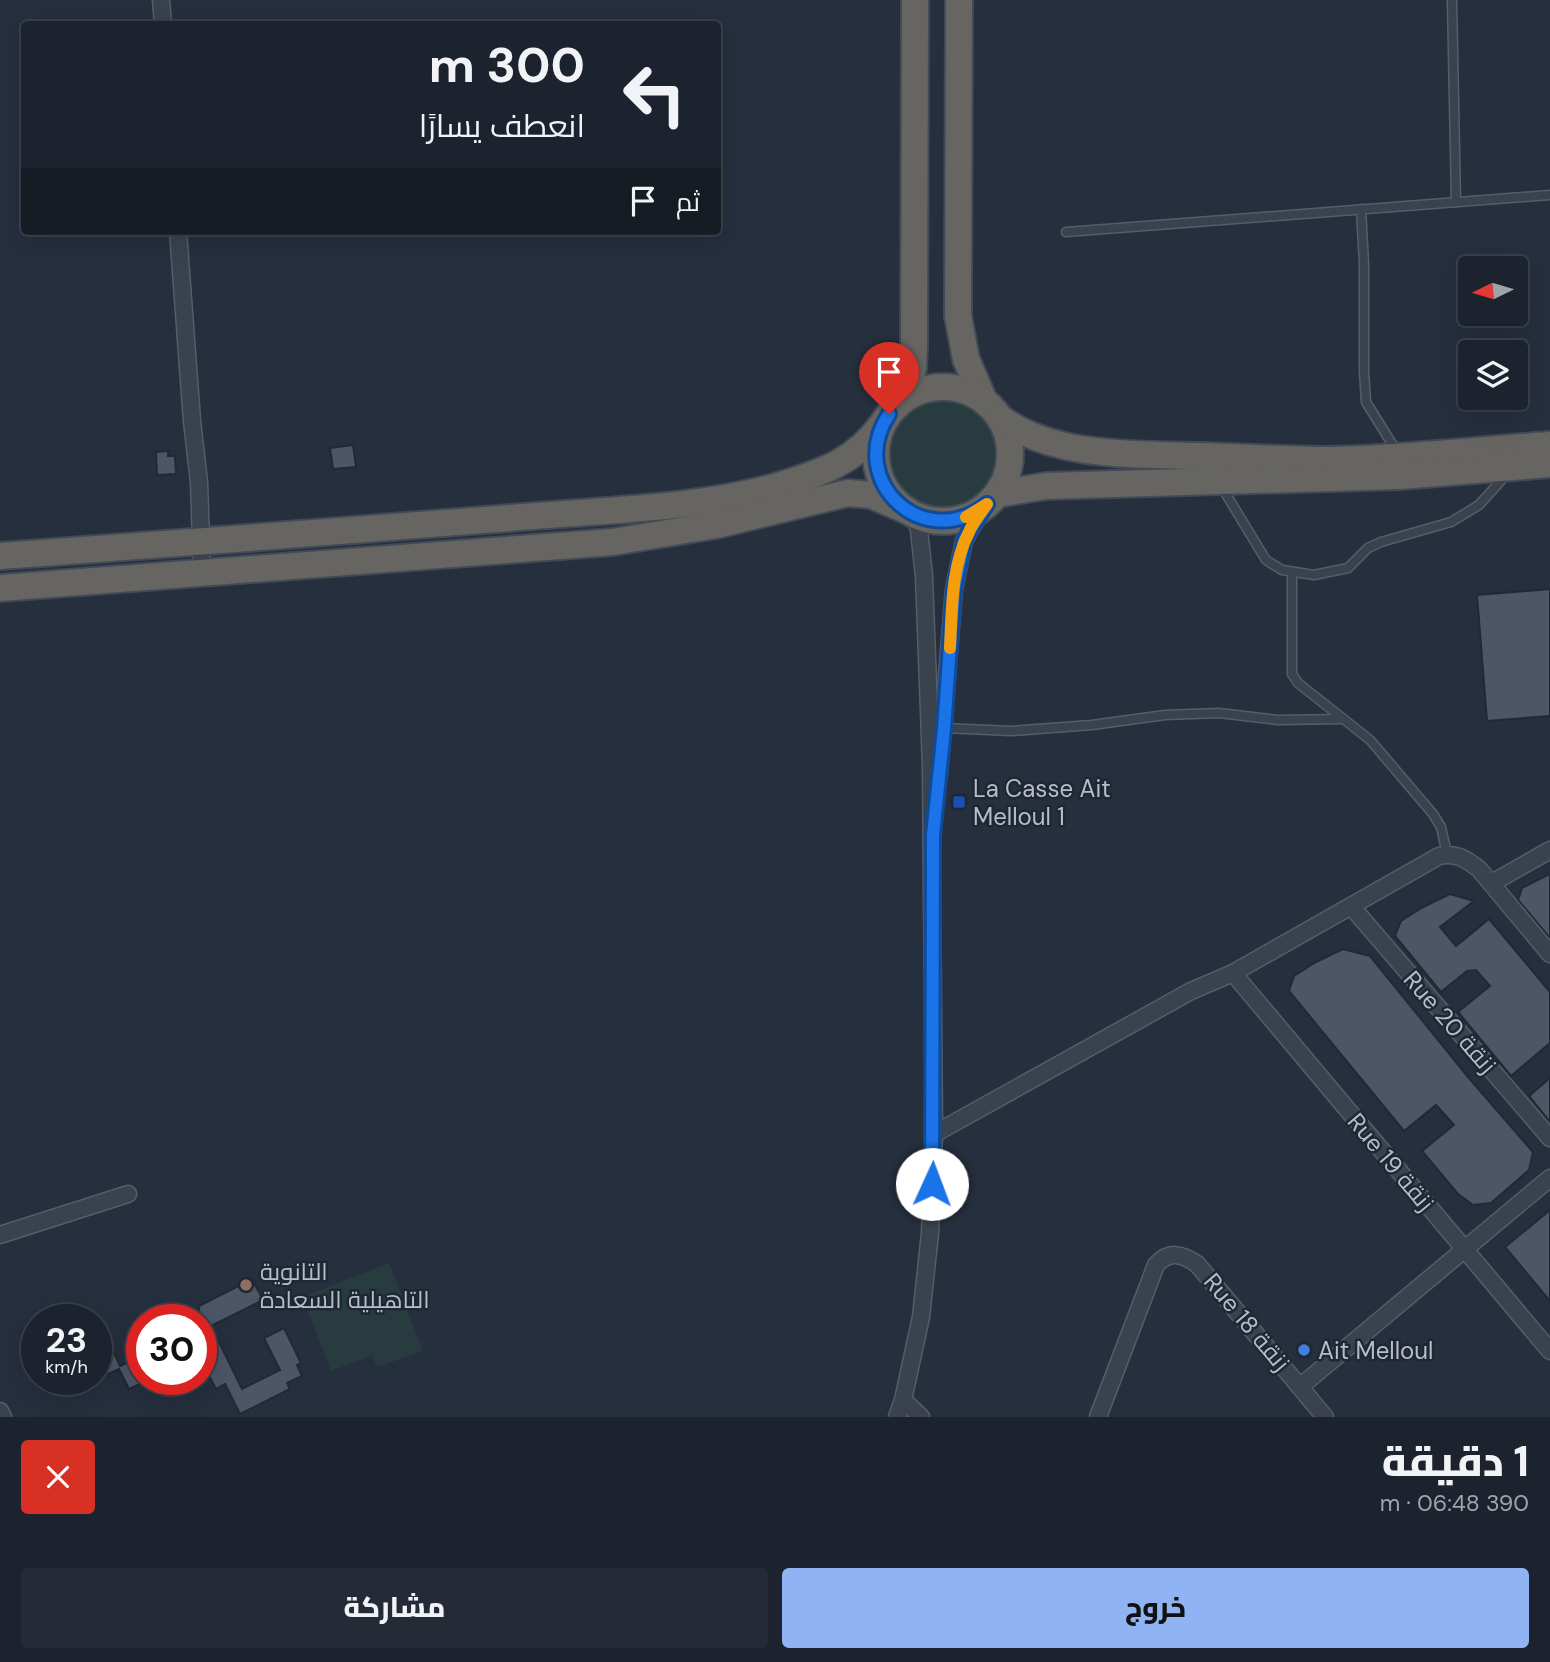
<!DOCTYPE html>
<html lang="ar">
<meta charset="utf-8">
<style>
:root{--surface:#1c232e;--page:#252b36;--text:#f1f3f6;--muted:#a0a4aa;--line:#3a404a;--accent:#90b4f3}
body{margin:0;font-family:"DM Sans",Cairo,sans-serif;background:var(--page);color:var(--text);direction:rtl;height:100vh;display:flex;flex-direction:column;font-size:26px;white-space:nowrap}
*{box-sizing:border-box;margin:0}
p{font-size:23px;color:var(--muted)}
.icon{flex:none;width:38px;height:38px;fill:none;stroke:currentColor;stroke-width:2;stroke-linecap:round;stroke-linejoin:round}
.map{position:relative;height:1417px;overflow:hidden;direction:ltr}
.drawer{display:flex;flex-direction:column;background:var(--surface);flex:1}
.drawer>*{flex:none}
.top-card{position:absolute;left:21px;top:21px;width:700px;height:214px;border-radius:7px;box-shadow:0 7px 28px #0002,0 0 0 2px var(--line);direction:rtl;background:#1c232e;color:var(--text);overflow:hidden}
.needle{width:46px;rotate:265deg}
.controls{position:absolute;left:1458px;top:256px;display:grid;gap:14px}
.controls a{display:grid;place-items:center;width:70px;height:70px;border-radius:7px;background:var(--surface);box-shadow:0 7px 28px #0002,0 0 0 2px var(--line);font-size:35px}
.speed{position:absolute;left:21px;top:1304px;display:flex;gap:14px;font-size:35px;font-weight:700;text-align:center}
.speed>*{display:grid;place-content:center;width:91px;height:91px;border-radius:50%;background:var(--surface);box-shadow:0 7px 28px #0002,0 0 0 2px var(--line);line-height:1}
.speed small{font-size:18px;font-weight:400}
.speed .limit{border:10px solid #d22;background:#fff;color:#111}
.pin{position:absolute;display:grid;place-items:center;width:60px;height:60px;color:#fff;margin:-72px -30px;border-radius:50% 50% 50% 0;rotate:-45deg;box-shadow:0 0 7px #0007}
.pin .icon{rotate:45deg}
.me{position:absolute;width:77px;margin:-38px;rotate:2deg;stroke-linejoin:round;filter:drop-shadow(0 0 5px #0008)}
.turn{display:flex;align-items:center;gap:24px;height:147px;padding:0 21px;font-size:32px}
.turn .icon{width:91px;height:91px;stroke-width:2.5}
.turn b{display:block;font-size:49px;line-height:60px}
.then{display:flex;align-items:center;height:66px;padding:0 21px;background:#0003;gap:14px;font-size:26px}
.round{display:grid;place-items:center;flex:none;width:74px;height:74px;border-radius:7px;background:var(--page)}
.overview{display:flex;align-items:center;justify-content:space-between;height:119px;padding:0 21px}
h1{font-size:42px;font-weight:800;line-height:52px}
.primary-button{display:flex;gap:14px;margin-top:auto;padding:14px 21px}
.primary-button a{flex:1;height:80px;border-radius:7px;background:var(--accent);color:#111;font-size:28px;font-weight:800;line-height:80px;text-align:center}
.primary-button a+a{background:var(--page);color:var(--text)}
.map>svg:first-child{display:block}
.green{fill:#283c3f}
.building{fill:#4c5667;stroke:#212935;stroke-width:2}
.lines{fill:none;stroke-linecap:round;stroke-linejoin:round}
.service-casing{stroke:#555d69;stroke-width:11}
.minor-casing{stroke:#555d69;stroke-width:19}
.trunk-casing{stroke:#424a56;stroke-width:30}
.service{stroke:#3a424e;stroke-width:8}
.minor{stroke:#3a424e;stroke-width:16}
.trunk{stroke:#666562;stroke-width:26}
.route-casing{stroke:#114b97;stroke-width:18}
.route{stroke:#1a73e8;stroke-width:12}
.slow{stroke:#f59e0b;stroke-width:12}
.transit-dot{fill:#1a4fb4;stroke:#1f2733;stroke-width:2.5}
.education-dot{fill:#8d6e63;stroke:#1f2733;stroke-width:2.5}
.shop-dot{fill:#3f7fe0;stroke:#1f2733;stroke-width:2.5}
.labels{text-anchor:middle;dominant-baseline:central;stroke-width:5;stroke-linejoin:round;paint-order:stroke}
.poi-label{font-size:24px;fill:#b6bdc9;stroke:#1f2733;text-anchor:start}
.street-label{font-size:24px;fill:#b6bdc9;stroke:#1f2733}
</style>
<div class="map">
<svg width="1550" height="1417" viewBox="0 0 1550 1417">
<rect width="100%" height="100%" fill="#262f3e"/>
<g class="green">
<circle cx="943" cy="454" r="59"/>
<polygon points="389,1263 423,1351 377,1367 369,1349 371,1356 331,1371 302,1297"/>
</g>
<g class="building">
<polygon points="353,445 356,467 333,469 330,448"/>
<polygon points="168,451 168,456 175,456 176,474 157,475 156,452"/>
<polygon points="1550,589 1550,716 1487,721 1477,595"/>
<polygon points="1550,874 1550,938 1518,900 1522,888"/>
<polygon points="1450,894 1474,901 1440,927 1456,946 1489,919 1550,992 1550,1043 1511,1076 1458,1012 1490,986 1476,970 1467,971 1441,992 1395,936 1401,921 1423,907"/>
<polygon points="1343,949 1370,956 1468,1077 1533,1152 1529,1170 1491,1203 1473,1205 1458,1194 1422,1151 1454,1125 1436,1105 1404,1131 1289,991 1294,976 1316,962"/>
<polygon points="1550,1078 1550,1122 1529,1096"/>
<polygon points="1550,1210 1550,1301 1505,1247"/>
<polygon points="252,1279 263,1300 211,1326 242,1389 280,1370 264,1338 284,1328 301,1363 297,1365 302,1376 287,1383 290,1389 240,1414 225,1384 216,1389 201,1360 199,1306"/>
<polygon points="103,1340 108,1340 120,1366 142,1356 142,1383 129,1389 119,1369 99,1378 96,1371 96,1343"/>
</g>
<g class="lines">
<g class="service-casing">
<g id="service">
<polyline points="1452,0 1456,202"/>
<polyline points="1361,209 1364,264 1364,371 1366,402 1397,452"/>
<polyline points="1066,232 1550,195"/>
<polyline points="1221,486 1266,560 1282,570 1314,575 1348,568 1368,548 1381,542 1451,522 1479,505 1506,475"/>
<polyline points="1292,572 1292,674 1298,683 1370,740 1433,814 1441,827 1447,854"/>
<polyline points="944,728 1011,731 1092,725 1165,715 1219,713 1278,720 1343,719"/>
</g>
</g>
<g class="minor-casing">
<g id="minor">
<polyline points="161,0 163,24"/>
<polyline points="178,231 192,421 199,482 202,572"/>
<polyline points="939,774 954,589 964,541 970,530 987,504"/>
<polyline points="1492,883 1550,850"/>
<polyline points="1351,906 1550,1138"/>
<polyline points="1233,973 1550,1351"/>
<path d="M934,1134L1191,991L1233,973L1439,856C1456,852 1466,859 1479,869L1550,954"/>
<polyline points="0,1235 128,1194"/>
<polyline points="1301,1386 1550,1178"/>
<polyline points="903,1400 921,1417"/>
<polyline points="0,1411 3,1417"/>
<polyline points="897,1417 903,1400 921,1317 930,1233 934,1134 931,766 924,576 919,530 913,514"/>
<path d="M1098,1417L1156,1265C1169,1250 1182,1254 1197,1264L1325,1417"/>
</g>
</g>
<g class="trunk-casing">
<g id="trunk">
<polyline points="959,0 958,316 966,359 984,401"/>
<circle cx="943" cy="454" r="67"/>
<polyline points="902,400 913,368 914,347 915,0"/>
<path d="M1000,418C1054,458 1134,454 1200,456C1242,457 1285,460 1327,460C1400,459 1477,450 1550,445"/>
<polyline points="997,494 1046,486 1400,476 1550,464"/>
<path d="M0,556C170,543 341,532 511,518C598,510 694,510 778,486C824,472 855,462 884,422"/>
<polyline points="0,588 613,542 716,525 848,493 871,495 906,510"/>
</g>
</g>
<use href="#service" class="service"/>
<use href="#minor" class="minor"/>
<use href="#trunk" class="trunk"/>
</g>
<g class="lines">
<g class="route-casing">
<path id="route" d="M889,414C845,481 924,554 987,504L970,530L964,541L954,589L944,729L933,835L932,1184"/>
</g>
<use href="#route" class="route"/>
<path class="slow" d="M950,648C952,610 951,567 969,532C973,522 981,513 987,504L966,517"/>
</g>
<rect class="transit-dot" x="952" y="795" width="14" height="14" rx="3.5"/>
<circle class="education-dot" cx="246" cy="1285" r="7"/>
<circle class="shop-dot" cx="1304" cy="1350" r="7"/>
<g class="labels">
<g class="poi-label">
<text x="973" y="788">La Casse Ait<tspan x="973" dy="28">Melloul 1</tspan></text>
<text x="260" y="1271">التانوية<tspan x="260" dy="28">التاهيلية السعادة</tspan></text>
<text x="1318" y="1350">Ait Melloul</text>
</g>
<g class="street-label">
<text transform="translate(1450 1022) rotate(49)">Rue 20 زنقة</text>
<text transform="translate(1391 1162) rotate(50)">Rue 19 زنقة</text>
<text transform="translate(1247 1322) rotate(50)">Rue 18 زنقة</text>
</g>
</g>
</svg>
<div class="controls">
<a><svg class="needle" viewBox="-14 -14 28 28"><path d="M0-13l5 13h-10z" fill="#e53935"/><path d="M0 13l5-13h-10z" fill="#a0a4aa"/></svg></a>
<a><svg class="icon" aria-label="layers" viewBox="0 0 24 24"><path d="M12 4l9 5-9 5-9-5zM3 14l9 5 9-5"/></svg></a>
</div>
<div class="speed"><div>23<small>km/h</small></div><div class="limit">30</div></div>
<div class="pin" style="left:889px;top:414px;background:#d93025"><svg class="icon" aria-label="arrive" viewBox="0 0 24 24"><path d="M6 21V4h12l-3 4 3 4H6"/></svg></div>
<svg class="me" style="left:932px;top:1184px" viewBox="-20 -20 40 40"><circle r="19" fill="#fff"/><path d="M0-13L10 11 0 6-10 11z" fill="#1a73e8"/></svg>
<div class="top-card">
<div class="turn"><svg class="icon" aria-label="left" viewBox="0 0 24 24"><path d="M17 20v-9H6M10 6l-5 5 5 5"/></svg><div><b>300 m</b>انعطف يسارًا</div></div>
<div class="then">ثم<svg class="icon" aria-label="arrive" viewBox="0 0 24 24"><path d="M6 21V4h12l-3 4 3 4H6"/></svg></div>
</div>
</div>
<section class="drawer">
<div class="overview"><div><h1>1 دقيقة</h1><p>390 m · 06:48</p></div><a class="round" style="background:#d93025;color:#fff"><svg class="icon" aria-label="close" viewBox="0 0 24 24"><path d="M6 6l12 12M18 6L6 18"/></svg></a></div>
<div class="primary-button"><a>خروج</a><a>مشاركة</a></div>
</section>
